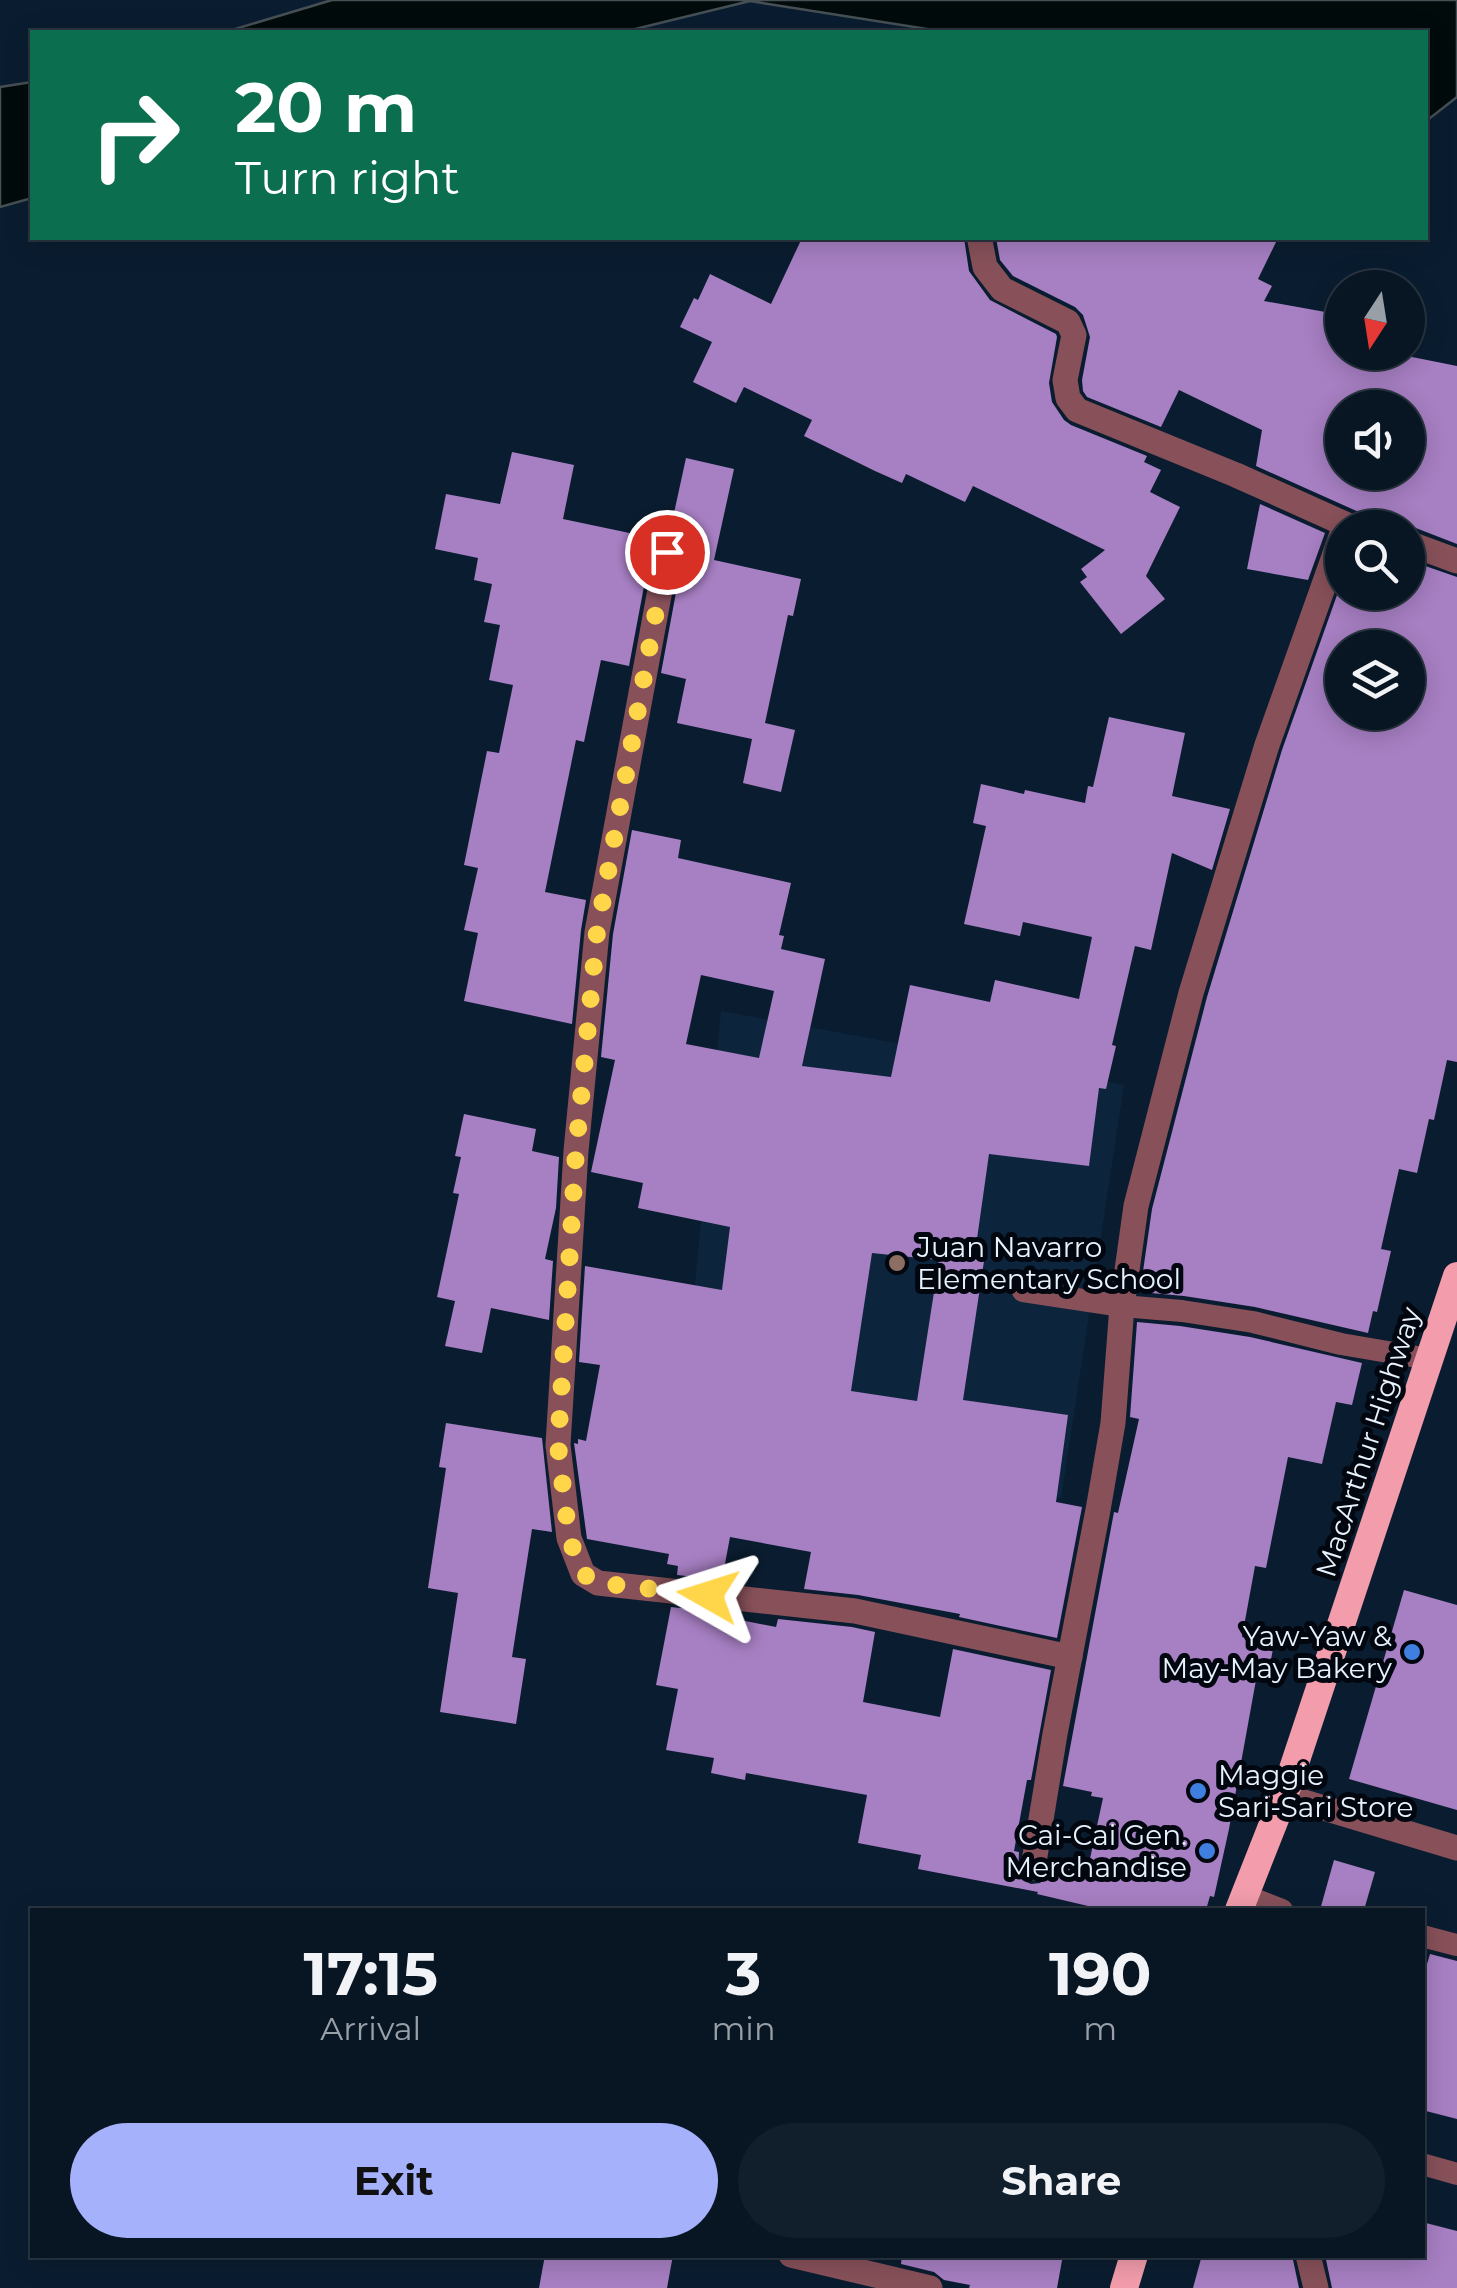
<!DOCTYPE html>
<style>
:root{--surface:#081624;--page:#111f2c;--text:#f1f3f6;--muted:#989fa6;--line:#293541;--accent:#a6b1fc}
body{margin:0;font-family:Montserrat,sans-serif;background:var(--page);color:var(--text);height:100vh;display:flex;flex-direction:column;font-size:38px;white-space:nowrap}
*{box-sizing:border-box;margin:0}
p{font-size:32px;color:var(--muted)}
.icon{flex:none;width:55px;height:55px;fill:none;stroke:currentColor;stroke-width:2;stroke-linecap:round;stroke-linejoin:round}
.map{position:relative;flex:1;overflow:hidden}
.side{position:absolute;left:30px;top:1908px;width:1395px;height:350px;display:flex;flex-direction:column;background:var(--surface);border-radius:0px;box-shadow:0 5px 25px #0003,0 0 0 2px var(--line)}
.side>*{flex:none}
.guide{position:absolute;left:30px;top:30px;width:1398px;height:210px;border-radius:0px;box-shadow:0 5px 25px #0003,0 0 0 2px var(--line);background:#0b6e4f;color:#fff;overflow:hidden}
.needle{width:65px;rotate:192deg}
.controls{position:absolute;left:1325px;top:270px;display:grid;gap:20px}
.controls a{display:grid;place-items:center;width:100px;height:100px;border-radius:50%;background:var(--surface);box-shadow:0 5px 25px #0003,0 0 0 2px var(--line);font-size:50px}
.pin{position:absolute;display:grid;place-items:center;width:85px;height:85px;color:#fff;margin:-42px;border:5px solid #fff;border-radius:50%;box-shadow:0 2px 10px #0007}
.me{position:absolute;width:110px;margin:-55px;rotate:276deg;stroke-linejoin:round;filter:drop-shadow(0 0 8px #0008)}
.turn{display:flex;align-items:center;gap:35px;height:210px;padding:0 40px;font-size:45px}
.turn .icon{width:130px;height:130px;stroke-width:2.5}
.turn b{display:block;font-size:70px;line-height:85px}
.eta{display:flex;justify-content:space-evenly;align-items:center;height:170px;text-align:center}
.eta b{font-size:60px;font-weight:700;line-height:70px}
.action{display:flex;gap:20px;margin-top:auto;padding:20px 40px}
.action a{flex:1;height:115px;border-radius:60px;background:var(--accent);color:#111;font-size:40px;font-weight:700;line-height:115px;text-align:center}
.action a+a{background:var(--page);color:var(--text)}
.map>svg:first-child{display:block}
.built{fill:#0c253d}
.water{fill:#010b0c;stroke:#465054;stroke-width:2.5}
.building{fill:#a77fc3;fill-rule:evenodd}
.lines{fill:none;stroke-linecap:round;stroke-linejoin:round}
.service{stroke:#88515a;stroke-width:22}
.minor{stroke:#88515a;stroke-width:25}
.tertiary{stroke:#88515a;stroke-width:25}
.trunk{stroke:#f39dac;stroke-width:28}
.route{stroke:#ffd54a;stroke-width:18;stroke-dasharray:0 32.4}
.education-dot{fill:#8d6e63;stroke:#02070f;stroke-width:4}
.shop-dot{fill:#3f7fe0;stroke:#02070f;stroke-width:4}
.labels{text-anchor:middle;dominant-baseline:central;stroke-width:10;stroke-linejoin:round;paint-order:stroke}
.poi-label{font-size:28px;fill:#e8f2fd;stroke:#02070f;text-anchor:start}
.street-label{font-size:28px;fill:#e8f2fd;stroke:#02070f}
</style>
<div class="map">
<svg width="1457" height="2288" viewBox="0 0 1457 2288">
<rect width="100%" height="100%" fill="#0a1d30"/>
<polygon class="built" points="721,1011 1124,1085 1061,1498 680,1442"/>
<g class="water">
<polygon points="332,0 1457,0 1457,97 1425,122 1425,32 946,32 750,1 623,32 225,32"/>
<polygon points="32,82 32,198 0,207 0,87"/>
</g>
<g class="building">
<polygon points="802,238 964,238 969,271 990,300 1056,334 1057,337 1049,383 1052,402 1064,420 1071,425 1147,456 1144,462 1161,470 1150,492 1180,507 1146,576 1165,599 1121,634 1080,582 1087,577 1081,569 1105,550 973,486 965,502 906,474 902,483 875,471 804,436 812,420 744,387 736,403 693,382 712,342 680,327 694,298 698,300 710,274 771,304"/>
<path d="M996,238H1278L1258,279L1272,286L1264,301L1342,315V352H1387L1457,366V544L1408,525L1367,518L1361,513L1256,466L1262,430L1179,390L1161,427L1087,397L1083,391L1082,380L1090,337L1083,315L1075,307L1013,276L1000,260ZM1342,408H1408V472H1342Z"/>
<polygon points="512,452 574,465 563,519 658,539 651,549 629,666 601,660 584,742 576,740 545,892 586,900 581,930 572,1024 464,1001 478,933 464,930 478,868 464,865 487,751 499,753 513,685 489,680 500,625 484,622 492,584 474,580 478,558 435,549 446,494 500,504"/>
<polygon points="686,458 734,469 714,560 801,579 793,616 788,615 765,723 795,730 781,792 743,783 752,739 677,723 686,679 661,673 683,555 683,548 678,540 669,536"/>
<polygon points="1260,504 1325,533 1308,580 1247,569"/>
<path d="M1408,560L1457,577V1062L1447,1060L1434,1120L1429,1119L1417,1173L1399,1169L1381,1249L1391,1251L1377,1312L1373,1311L1368,1333L1255,1307L1184,1296L1140,1292L1152,1209L1207,997L1282,750L1342,581V592H1408ZM1342,648H1408V712H1342Z"/>
<path d="M1109,717L1185,733L1172,796L1230,809L1212,870L1172,853L1151,950L1135,946L1112,1045L1116,1046L1106,1089L1099,1088L1089,1166L989,1154L976,1246L986,1248L963,1400L1068,1415L1056,1502L1082,1507L1057,1638L959,1617L960,1614L858,1595L804,1589L811,1552L730,1537L722,1580L677,1575L678,1566L667,1564L669,1554L587,1539L574,1443L578,1444V1439L586,1441L600,1365L579,1362L585,1266L722,1290L730,1227L638,1208L643,1183L591,1172L615,1060L601,1057L613,934L632,830L681,840L678,858L791,883L779,935L784,936L781,949L825,959L802,1066L891,1077L910,985L990,1002L995,980L1079,999L1092,937L1023,922L1020,936L964,924L986,826L973,823L981,784L1024,794L1025,790L1085,803L1088,786L1093,787ZM701,975L774,991L759,1058L686,1044ZM872,1253L939,1260L917,1401L851,1391Z"/>
<polygon points="464,1114 536,1129 532,1151 559,1157 556,1208 545,1259 553,1261 549,1320 491,1308 482,1353 445,1346 455,1301 437,1297 459,1194 453,1193 461,1157 455,1156"/>
<polygon points="1137,1322 1180,1326 1250,1337 1362,1363 1352,1405 1336,1402 1322,1464 1288,1457 1266,1568 1255,1566 1242,1637 1274,1643 1267,1682 1256,1680 1229,1829 1214,1897 1210,1896 1206,1910 1105,1910 1037,1894 1038,1892 918,1869 921,1855 858,1843 867,1795 746,1773 745,1780 711,1773 714,1758 666,1750 678,1689 656,1685 671,1607 716,1612 715,1615 776,1627 778,1619 852,1627 875,1632 863,1702 940,1717 953,1649 1051,1670 1031,1780 1027,1780 1014,1851 1019,1852 1018,1873 1022,1880 1031,1884 1040,1883 1046,1877 1051,1859 1088,1868 1103,1798 1091,1796 1092,1792 1063,1786 1114,1512 1118,1513 1139,1419 1130,1417"/>
<polygon points="446,1423 542,1438 552,1532 532,1529 512,1657 526,1659 516,1724 440,1712 458,1593 428,1588 446,1468 439,1467"/>
<polygon points="1404,1590 1457,1605 1457,1810 1349,1779"/>
<polygon points="1334,1860 1375,1872 1364,1910 1320,1910"/>
<polygon points="1430,1954 1457,1961 1457,2119 1422,2110 1422,1981"/>
<polygon points="1422,2222 1457,2231 1457,2288 1332,2288 1325,2255 1422,2255"/>
<polygon points="545,2255 673,2255 667,2288 539,2288"/>
<polygon points="902,2255 1063,2255 1057,2288 969,2288 970,2285 944,2280 934,2272 901,2264"/>
<polygon points="1202,2255 1292,2255 1299,2288 1193,2288"/>
</g>
<g class="lines">
<g class="service">
<polyline points="1023,1291 1122,1306 1182,1311 1253,1322 1341,1344 1429,1359"/>
<polyline points="1244,1895 1282,1910"/>
<polyline points="1422,1936 1457,1945"/>
<polyline points="1422,2164 1457,2174"/>
</g>
<g class="minor">
<polyline points="980,241 985,267 1002,289 1068,322 1074,335 1065,380 1068,398 1077,410 1236,475 1354,528"/>
<polyline points="1408,543 1457,561"/>
<polyline points="667,552 597,932 576,1151 558,1445 569,1538 583,1574 598,1583 855,1611 1070,1657"/>
<polyline points="1284,1796 1457,1848"/>
<polyline points="1033,1868 1055,1734 1098,1510 1113,1423 1122,1306 1136,1206 1191,993 1267,745 1342,534"/>
<polyline points="791,2255 930,2288"/>
</g>
<polyline class="tertiary" points="1308,2255 1316,2288"/>
<g class="trunk">
<polyline points="1239,1910 1284,1796 1457,1276"/>
<polyline points="1124,2288 1134,2255"/>
</g>
</g>
<g class="lines">
<polyline class="route" points="667,552 597,932 576,1151 558,1445 569,1538 583,1574 598,1583 708,1595"/>
</g>
<circle class="education-dot" cx="897" cy="1263" r="10"/>
<g class="shop-dot">
<circle cx="1412" cy="1652" r="10"/>
<circle cx="1198" cy="1791" r="10"/>
<circle cx="1207" cy="1851" r="10"/>
</g>
<g class="labels">
<g class="poi-label">
<text x="917" y="1247">Juan Navarro<tspan x="917" dy="32">Elementary School</tspan></text>
<text x="1392" y="1636" text-anchor="end">Yaw-Yaw &amp;<tspan x="1392" dy="32">May-May Bakery</tspan></text>
<text x="1218" y="1775">Maggie<tspan x="1218" dy="32">Sari-Sari Store</tspan></text>
<text x="1187" y="1835" text-anchor="end">Cai-Cai Gen.<tspan x="1187" dy="32">Merchandise</tspan></text>
</g>
<g class="street-label">
<text transform="translate(1368 1442) rotate(-72)">MacArthur Highway</text>
</g>
</g>
</svg>
<div class="controls">
<a><svg class="needle" viewBox="-14 -14 28 28"><path d="M0-13l5 13h-10z" fill="#e53935"/><path d="M0 13l5-13h-10z" fill="#989fa6"/></svg></a>
<a><svg class="icon" aria-label="sound" viewBox="0 0 24 24"><path d="M4 9h4l5-4v14l-5-4H4zM17 9q2 3 0 6"/></svg></a>
<a><svg class="icon" aria-label="search" viewBox="0 0 24 24"><circle cx="10" cy="10" r="6"/><path d="M15 15l6 6"/></svg></a>
<a><svg class="icon" aria-label="layers" viewBox="0 0 24 24"><path d="M12 4l9 5-9 5-9-5zM3 14l9 5 9-5"/></svg></a>
</div>
<div class="pin" style="left:667px;top:552px;background:#d93025"><svg class="icon" aria-label="arrive" viewBox="0 0 24 24"><path d="M6 21V4h12l-3 4 3 4H6"/></svg></div>
<svg class="me" style="left:708px;top:1595px" viewBox="-20 -20 40 40"><path d="M0-17L14 15 0 8-14 15z" fill="#ffd54a" stroke="#fff" stroke-width="4"/></svg>
<div class="guide">
<div class="turn"><svg class="icon" aria-label="right" viewBox="0 0 24 24"><path d="M7 20v-9h11M14 6l5 5-5 5"/></svg><div><b>20 m</b>Turn right</div></div>
</div>
<section class="side">
<div class="eta">
<div><b>17:15</b><p>Arrival</p></div>
<div><b>3</b><p>min</p></div>
<div><b>190</b><p>m</p></div>
</div>
<div class="action"><a>Exit</a><a>Share</a></div>
</section>
</div>
